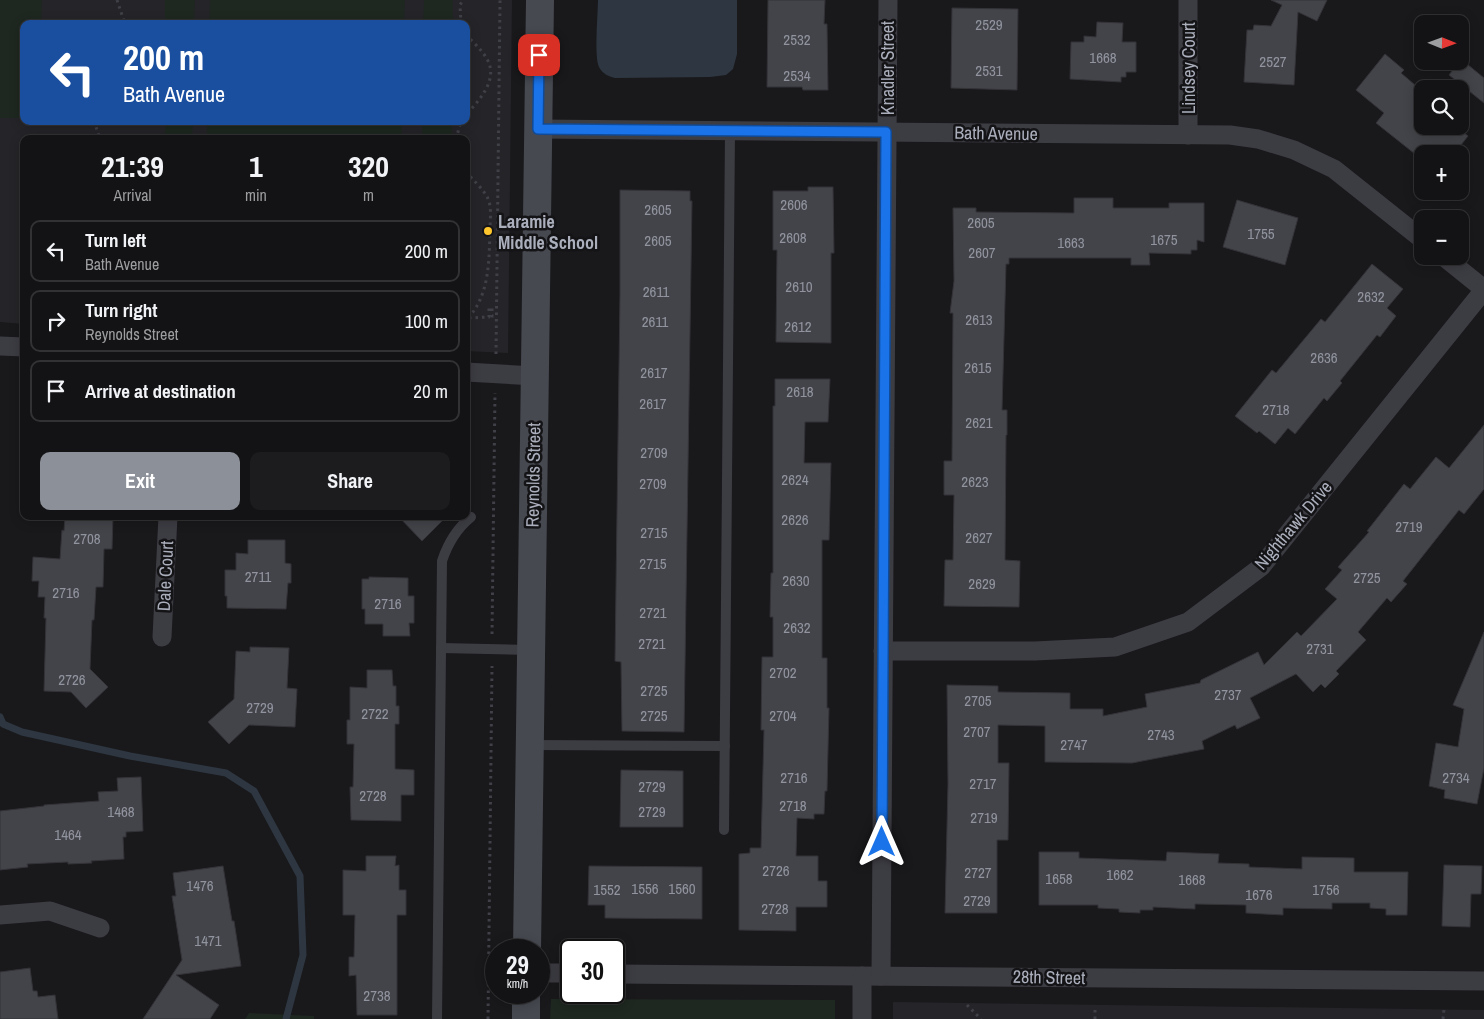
<!DOCTYPE html>
<meta charset="utf-8">
<style>
:root{--surface:#131315;--page:#1c1c1e;--text:#f1f3f6;--muted:#9d9ea0;--line:#323234;--accent:#8c9099}
body{margin:0;font-family:"Archivo Narrow",sans-serif;background:var(--page);color:var(--text);height:100vh;display:flex;flex-direction:column;font-size:19px;white-space:nowrap}
*{box-sizing:border-box;margin:0}
p{font-size:16px;color:var(--muted)}
.icon{flex:none;width:28px;height:28px;fill:none;stroke:currentColor;stroke-width:2;stroke-linecap:round;stroke-linejoin:round}
.map{position:relative;flex:1;overflow:hidden}
.panel{position:absolute;left:20px;top:135px;width:450px;height:385px;display:flex;flex-direction:column;background:var(--surface);border-radius:10px;box-shadow:0 2px 12px #0003,0 0 0 1px var(--line)}
.panel>*{flex:none}
.banner{position:absolute;left:20px;top:20px;width:450px;height:105px;border-radius:10px;box-shadow:0 2px 12px #0003,0 0 0 1px var(--line);background:#1a4fa0;color:#fff;overflow:hidden}
.needle{width:32px;rotate:91deg}
.buttons{position:absolute;left:1414px;top:15px;display:grid;gap:10px}
.buttons a{display:grid;place-items:center;width:55px;height:55px;border-radius:10px;background:var(--surface);box-shadow:0 2px 12px #0003,0 0 0 1px var(--line);font-size:25px}
.speed{position:absolute;left:485px;top:939px;display:flex;gap:10px;font-size:25px;font-weight:700;text-align:center}
.speed>*{display:grid;place-content:center;width:65px;height:65px;border-radius:50%;background:var(--surface);box-shadow:0 2px 12px #0003,0 0 0 1px var(--line);line-height:1}
.speed small{font-size:12px;font-weight:400}
.speed .limit{border:2px solid #111;border-radius:8px;background:#fff;color:#111}
.pin{position:absolute;display:grid;place-items:center;width:42px;height:42px;color:#fff;margin:-21px;border-radius:10px;box-shadow:0 2px 8px #0006}
.me{position:absolute;width:55px;margin:-28px;rotate:0deg;stroke-linejoin:round;filter:drop-shadow(0 0 4px #0008)}
.turn{display:flex;align-items:center;gap:18px;height:105px;padding:0 20px;font-size:22px}
.turn .icon{width:65px;height:65px;stroke-width:2.5}
.turn b{display:block;font-size:35px;line-height:42px}
.eta{display:flex;justify-content:space-evenly;align-items:center;height:85px;text-align:center}
.eta b{font-size:30px;font-weight:700;line-height:35px}
.cta{display:flex;gap:10px;margin-top:auto;padding:10px 20px}
.cta a{flex:1;height:58px;border-radius:10px;background:var(--accent);color:#fff;font-size:20px;font-weight:700;line-height:58px;text-align:center}
.cta a+a{background:var(--page);color:var(--text)}
ul{padding:0;list-style:none}
li{display:flex;align-items:center;gap:15px;height:62px;margin:0 10px 8px;padding:0 10px;border:2px solid var(--line);border-radius:10px}
li div{flex:1}
li b{display:block;font-size:19px}
li em{font-style:normal}
.map>svg:first-child{display:block}
.built{fill:#252529;fill-rule:evenodd}
.green{fill:#1e2720}
.water{fill:#2e3741}
.lines{fill:none;stroke-linecap:round;stroke-linejoin:round}
.stream{stroke:#2e3741;stroke-width:7}
.building{fill:#434449;stroke:#333338}
.path{stroke:#404148;stroke-width:3;stroke-dasharray:2.5 4;stroke-linecap:butt}
.service{stroke:#3c3c43;stroke-width:10}
.minor{stroke:#3c3c43;stroke-width:19}
.secondary{stroke:#474951;stroke-width:28}
.route-casing{stroke:#114b97;stroke-width:12}
.route{stroke:#1a73e8;stroke-width:9}
.poi-dot{fill:#ffc72d;stroke:#141417;stroke-width:2}
.labels{text-anchor:middle;dominant-baseline:central;stroke-width:5;stroke-linejoin:round;paint-order:stroke}
.number-label{font-size:15px;fill:#91949f}
.street-label{font-size:18px;fill:#abafbc;stroke:#141417}
.poi-label{font-size:18px;font-weight:bold;fill:#abafbc;stroke:#141417;text-anchor:start}
</style>
<div class="map">
<svg width="1484" height="1019" viewBox="0 0 1484 1019">
<rect width="100%" height="100%" fill="#19191c"/>
<g class="built">
<path d="M0,0H512L508,353L466,351V139H24V324L0,322ZM24,24H466V121H24Z"/>
<polygon points="893,1002 1484,1010 1484,1019 893,1019"/>
</g>
<g class="green">
<polygon points="0,0 42,0 41,24 24,24 24,118 0,118"/>
<polygon points="165,0 195,0 194,24 165,24"/>
<polygon points="210,0 405,0 404,24 209,24"/>
<polygon points="424,0 453,0 453,24 423,24"/>
<polygon points="165,121 193,121 192,139 165,139"/>
<rect x="207" y="121" width="195" height="18"/>
<rect x="422" y="121" width="30" height="18"/>
<polygon points="551,999 835,1000 835,1019 550,1019"/>
<polygon points="249,1013 314,1016 314,1019 245,1019"/>
</g>
<path class="water" d="M598,0H737V54L733,69L726,75L710,77L615,78C608,76 603,74 599,67C594,56 598,14 598,0Z"/>
<g class="lines">
<polyline class="stream" points="0,717 3,724 22,732 130,756 226,773 254,791 300,876 303,955 286,1019"/>
</g>
<g class="building">
<polygon points="768,0 825,0 824,24 827,24 828,90 803,90 802,87 767,87"/>
<polygon points="1271,0 1327,0 1317,21 1298,12 1294,85 1244,82 1247,30 1253,30 1254,25 1271,26 1282,5"/>
<polygon points="952,8 1018,9 1017,90 951,88"/>
<polygon points="1097,22 1123,23 1122,42 1136,42 1136,72 1126,72 1126,77 1121,77 1121,82 1070,79 1071,42 1084,42 1084,36 1096,37"/>
<polygon points="1385,54 1404,70 1401,73 1422,91 1422,126 1455,126 1468,136 1454,154 1415,154 1376,123 1384,113 1356,90"/>
<polygon points="1461,59 1484,78 1484,103 1449,75"/>
<polygon points="808,187 833,187 834,253 831,253 831,343 776,342 777,250 773,250 773,191 808,191"/>
<polygon points="620,190 690,191 690,201 692,201 684,732 622,731 621,662 615,661 620,293"/>
<polygon points="1074,198 1113,198 1113,208 1169,208 1169,203 1204,203 1204,242 1197,240 1197,250 1191,250 1191,254 1149,253 1150,265 1131,265 1131,258 1009,258 1009,264 1006,264 1002,410 1007,410 1007,435 1006,435 1005,560 1020,561 1019,607 944,606 945,560 953,560 954,495 944,495 944,461 952,461 953,313 950,313 954,281 953,208 976,208 976,212 1074,213"/>
<polygon points="1237,200 1298,218 1285,265 1223,247"/>
<polygon points="1372,264 1403,289 1387,308 1396,316 1380,337 1377,335 1340,381 1342,383 1327,401 1324,398 1295,434 1288,428 1275,444 1259,431 1257,433 1235,416 1272,370 1276,373 1321,319 1325,322"/>
<polygon points="775,379 830,379 828,422 805,422 804,463 831,463 829,540 822,540 822,658 827,658 827,708 829,708 827,791 825,791 824,814 814,814 814,819 797,818 796,856 818,856 818,881 827,881 827,907 796,907 796,931 739,930 739,854 750,853 750,848 761,848 764,730 761,730 762,657 773,657 773,617 770,617 771,573 773,573 773,406 775,406"/>
<polygon points="1484,425 1484,489 1464,514 1459,510 1403,581 1407,584 1391,602 1387,598 1358,632 1366,640 1336,671 1339,674 1325,688 1321,684 1313,692 1296,674 1250,698 1260,718 1237,729 1235,725 1202,741 1204,749 1132,763 1045,762 1045,726 998,725 998,763 1009,763 1008,840 997,840 997,913 945,913 948,784 947,685 998,686 998,692 1070,693 1070,709 1103,709 1103,716 1147,707 1145,694 1200,683 1201,680 1258,652 1264,665 1297,632 1301,636 1337,599 1325,589 1342,570 1338,567 1369,532 1367,531 1404,484 1410,489 1436,457 1449,468"/>
<polygon points="65,516 113,516 112,549 104,549 103,587 96,587 94,620 92,620 90,669 108,687 86,708 71,692 44,691 46,618 44,618 45,597 38,597 39,581 32,581 33,557 60,559 62,530 64,531"/>
<polygon points="398,516 447,516 422,541"/>
<polygon points="248,540 285,540 285,563 291,564 291,583 288,583 286,609 227,608 227,596 225,596 225,570 236,570 236,553 248,554"/>
<polygon points="369,577 408,578 408,596 414,596 414,623 409,623 410,636 383,636 383,624 365,624 365,609 362,609 362,579 369,579"/>
<polygon points="1484,632 1484,768 1477,804 1444,798 1445,790 1429,786 1436,743 1458,747 1464,709 1453,705"/>
<polygon points="250,647 289,648 287,688 297,689 295,727 249,725 229,744 208,722 234,699 236,651 250,652"/>
<polygon points="367,670 392,670 393,686 396,686 396,706 399,706 399,724 395,724 395,769 414,770 414,795 401,795 401,821 351,820 350,787 353,787 354,744 347,744 347,720 350,720 350,687 367,688"/>
<polygon points="621,770 683,771 683,827 620,827"/>
<polygon points="141,777 143,831 126,832 126,837 123,837 124,859 91,861 92,863 68,864 68,862 27,864 28,867 0,870 0,811 44,806 44,805 99,801 98,792 118,791 117,778"/>
<polygon points="1039,852 1079,852 1079,858 1166,861 1167,852 1219,854 1218,863 1249,864 1249,867 1302,869 1302,857 1354,858 1354,872 1408,872 1407,915 1386,915 1386,909 1370,908 1370,903 1332,903 1332,909 1283,908 1283,915 1246,913 1246,905 1195,904 1195,909 1153,907 1153,910 1140,910 1140,913 1119,912 1119,909 1098,908 1098,905 1039,905"/>
<polygon points="366,856 396,856 395,866 399,865 399,890 406,890 406,915 397,915 397,1015 357,1015 356,975 349,976 349,957 354,957 355,915 343,915 343,870 366,871"/>
<polygon points="1444,865 1482,866 1481,894 1471,894 1470,927 1442,926"/>
<polygon points="223,866 232,921 234,921 241,966 176,975 219,1005 210,1019 143,1019 182,960 172,896 176,896 173,873"/>
<polygon points="589,866 702,867 702,919 605,918 605,905 588,905"/>
<polygon points="30,968 33,991 37,991 38,997 55,995 58,1019 0,1019 0,972"/>
</g>
<g class="lines">
<g class="path">
<polyline points="117,0 125,24"/>
<polyline points="461,24 460,5 463,0"/>
<path d="M466,35C473,42 482,50 487,59C499,80 479,100 466,115"/>
<polyline points="94,121 100,139"/>
<polyline points="456,139 461,121"/>
<path d="M466,172C472,179 486,192 488,199C492,208 490,220 490,229C489,260 490,297 466,320"/>
<polyline points="469,318 489,317 489,308 492,308 492,316 497,316"/>
<polyline points="496,354 500,0"/>
<polyline points="492,634 495,393"/>
<polyline points="967,1005 981,1019"/>
<polyline points="488,1019 492,666"/>
<polyline points="1095,1019 1095,1008"/>
<polyline points="1443,1019 1444,1009"/>
</g>
<g class="service">
<polyline points="441,648 530,650"/>
<polyline points="531,745 725,746"/>
<polyline points="724,830 730,131"/>
<path d="M437,1019L442,561C448,543 456,529 471,517"/>
</g>
<g class="minor">
<polyline points="1188,0 1188,135"/>
<polyline points="538,129 1230,135 1258,139 1294,150 1334,169 1422,239"/>
<polyline points="1443,256 1484,289"/>
<polyline points="0,346 24,347"/>
<polyline points="466,372 535,376"/>
<polyline points="162,637 168,516"/>
<polyline points="883,651 1035,651 1115,647 1188,622 1261,567 1484,290"/>
<polyline points="0,915 50,911 100,928"/>
<polyline points="539,973 571,973"/>
<polyline points="614,974 1484,981"/>
<polyline points="881,976 888,0"/>
<polyline points="862,1019 862,976"/>
</g>
<g class="secondary">
<polyline points="527,950 540,0"/>
<polyline points="526,1019 526,992"/>
</g>
</g>
<g class="lines">
<g class="route-casing">
<polyline id="route" points="539,55 538,129 886,132 882,842"/>
</g>
<use href="#route" class="route"/>
</g>
<circle class="poi-dot" cx="488" cy="231" r="5"/>
<g class="labels">
<g class="number-label">
<text x="989" y="24">2529</text>
<text x="797" y="39">2532</text>
<text x="1103" y="57">1668</text>
<text x="1273" y="61">2527</text>
<text x="989" y="70">2531</text>
<text x="797" y="75">2534</text>
<text x="794" y="204">2606</text>
<text x="658" y="209">2605</text>
<text x="981" y="222">2605</text>
<text x="1261" y="233">1755</text>
<text x="793" y="237">2608</text>
<text x="1164" y="239">1675</text>
<text x="658" y="240">2605</text>
<text x="1071" y="242">1663</text>
<text x="982" y="252">2607</text>
<text x="799" y="286">2610</text>
<text x="656" y="291">2611</text>
<text x="1371" y="296">2632</text>
<text x="979" y="319">2613</text>
<text x="655" y="321">2611</text>
<text x="798" y="326">2612</text>
<text x="1324" y="357">2636</text>
<text x="978" y="367">2615</text>
<text x="654" y="372">2617</text>
<text x="800" y="391">2618</text>
<text x="653" y="403">2617</text>
<text x="1276" y="409">2718</text>
<text x="979" y="422">2621</text>
<text x="654" y="452">2709</text>
<text x="795" y="479">2624</text>
<text x="975" y="481">2623</text>
<text x="653" y="483">2709</text>
<text x="795" y="519">2626</text>
<text x="1409" y="526">2719</text>
<text x="654" y="532">2715</text>
<text x="979" y="537">2627</text>
<text x="87" y="538">2708</text>
<text x="653" y="563">2715</text>
<text x="258" y="576">2711</text>
<text x="1367" y="577">2725</text>
<text x="796" y="580">2630</text>
<text x="982" y="583">2629</text>
<text x="66" y="592">2716</text>
<text x="388" y="603">2716</text>
<text x="653" y="612">2721</text>
<text x="797" y="627">2632</text>
<text x="652" y="643">2721</text>
<text x="1320" y="648">2731</text>
<text x="783" y="672">2702</text>
<text x="72" y="679">2726</text>
<text x="654" y="690">2725</text>
<text x="1228" y="694">2737</text>
<text x="978" y="700">2705</text>
<text x="260" y="707">2729</text>
<text x="375" y="713">2722</text>
<text x="654" y="715">2725</text>
<text x="783" y="715">2704</text>
<text x="977" y="731">2707</text>
<text x="1161" y="734">2743</text>
<text x="1074" y="744">2747</text>
<text x="794" y="777">2716</text>
<text x="1456" y="777">2734</text>
<text x="983" y="783">2717</text>
<text x="652" y="786">2729</text>
<text x="373" y="795">2728</text>
<text x="793" y="805">2718</text>
<text x="121" y="811">1468</text>
<text x="652" y="811">2729</text>
<text x="984" y="817">2719</text>
<text x="68" y="834">1464</text>
<text x="776" y="870">2726</text>
<text x="978" y="872">2727</text>
<text x="1120" y="874">1662</text>
<text x="1059" y="878">1658</text>
<text x="1192" y="879">1668</text>
<text x="200" y="885">1476</text>
<text x="645" y="888">1556</text>
<text x="682" y="888">1560</text>
<text x="607" y="889">1552</text>
<text x="1326" y="889">1756</text>
<text x="1259" y="894">1676</text>
<text x="977" y="900">2729</text>
<text x="775" y="908">2728</text>
<text x="208" y="940">1471</text>
<text x="377" y="995">2738</text>
</g>
<g class="street-label">
<text transform="translate(887 68) rotate(-90)">Knadler Street</text>
<text transform="translate(1188 68) rotate(-90)">Lindsey Court</text>
<text transform="translate(996 133) rotate(1)">Bath Avenue</text>
<text transform="translate(533 475) rotate(-89)">Reynolds Street</text>
<text transform="translate(1293 525) rotate(-50)">Nighthawk Drive</text>
<text transform="translate(165 576) rotate(-87)">Dale Court</text>
<text transform="translate(1049 977) rotate(1)">28th Street</text>
</g>
<g class="poi-label">
<text x="498" y="221">Laramie<tspan x="498" dy="21">Middle School</tspan></text>
</g>
</g>
</svg>
<div class="buttons">
<a><svg class="needle" viewBox="-14 -14 28 28"><path d="M0-13l5 13h-10z" fill="#e53935"/><path d="M0 13l5-13h-10z" fill="#9d9ea0"/></svg></a>
<a><svg class="icon" aria-label="search" viewBox="0 0 24 24"><circle cx="10" cy="10" r="6"/><path d="M15 15l6 6"/></svg></a>
<a>+</a>
<a>−</a>
</div>
<div class="speed"><div>29<small>km/h</small></div><div class="limit">30</div></div>
<div class="pin" style="left:539px;top:55px;background:#d93025"><svg class="icon" aria-label="arrive" viewBox="0 0 24 24"><path d="M6 21V4h12l-3 4 3 4H6"/></svg></div>
<svg class="me" style="left:882px;top:842px" viewBox="-20 -20 40 40"><path d="M0-17L14 15 0 8-14 15z" fill="#1a73e8" stroke="#fff" stroke-width="4"/></svg>
<div class="banner">
<div class="turn"><svg class="icon" aria-label="left" viewBox="0 0 24 24"><path d="M17 20v-9H6M10 6l-5 5 5 5"/></svg><div><b>200 m</b>Bath Avenue</div></div>
</div>
<section class="panel">
<div class="eta">
<div><b>21:39</b><p>Arrival</p></div>
<div><b>1</b><p>min</p></div>
<div><b>320</b><p>m</p></div>
</div>
<ul>
<li><svg class="icon" aria-label="left" viewBox="0 0 24 24"><path d="M17 20v-9H6M10 6l-5 5 5 5"/></svg><div><b>Turn left</b><p>Bath Avenue</p></div><em>200 m</em></li>
<li><svg class="icon" aria-label="right" viewBox="0 0 24 24"><path d="M7 20v-9h11M14 6l5 5-5 5"/></svg><div><b>Turn right</b><p>Reynolds Street</p></div><em>100 m</em></li>
<li><svg class="icon" aria-label="arrive" viewBox="0 0 24 24"><path d="M6 21V4h12l-3 4 3 4H6"/></svg><div><b>Arrive at destination</b></div><em>20 m</em></li>
</ul>
<div class="cta"><a>Exit</a><a>Share</a></div>
</section>
</div>
